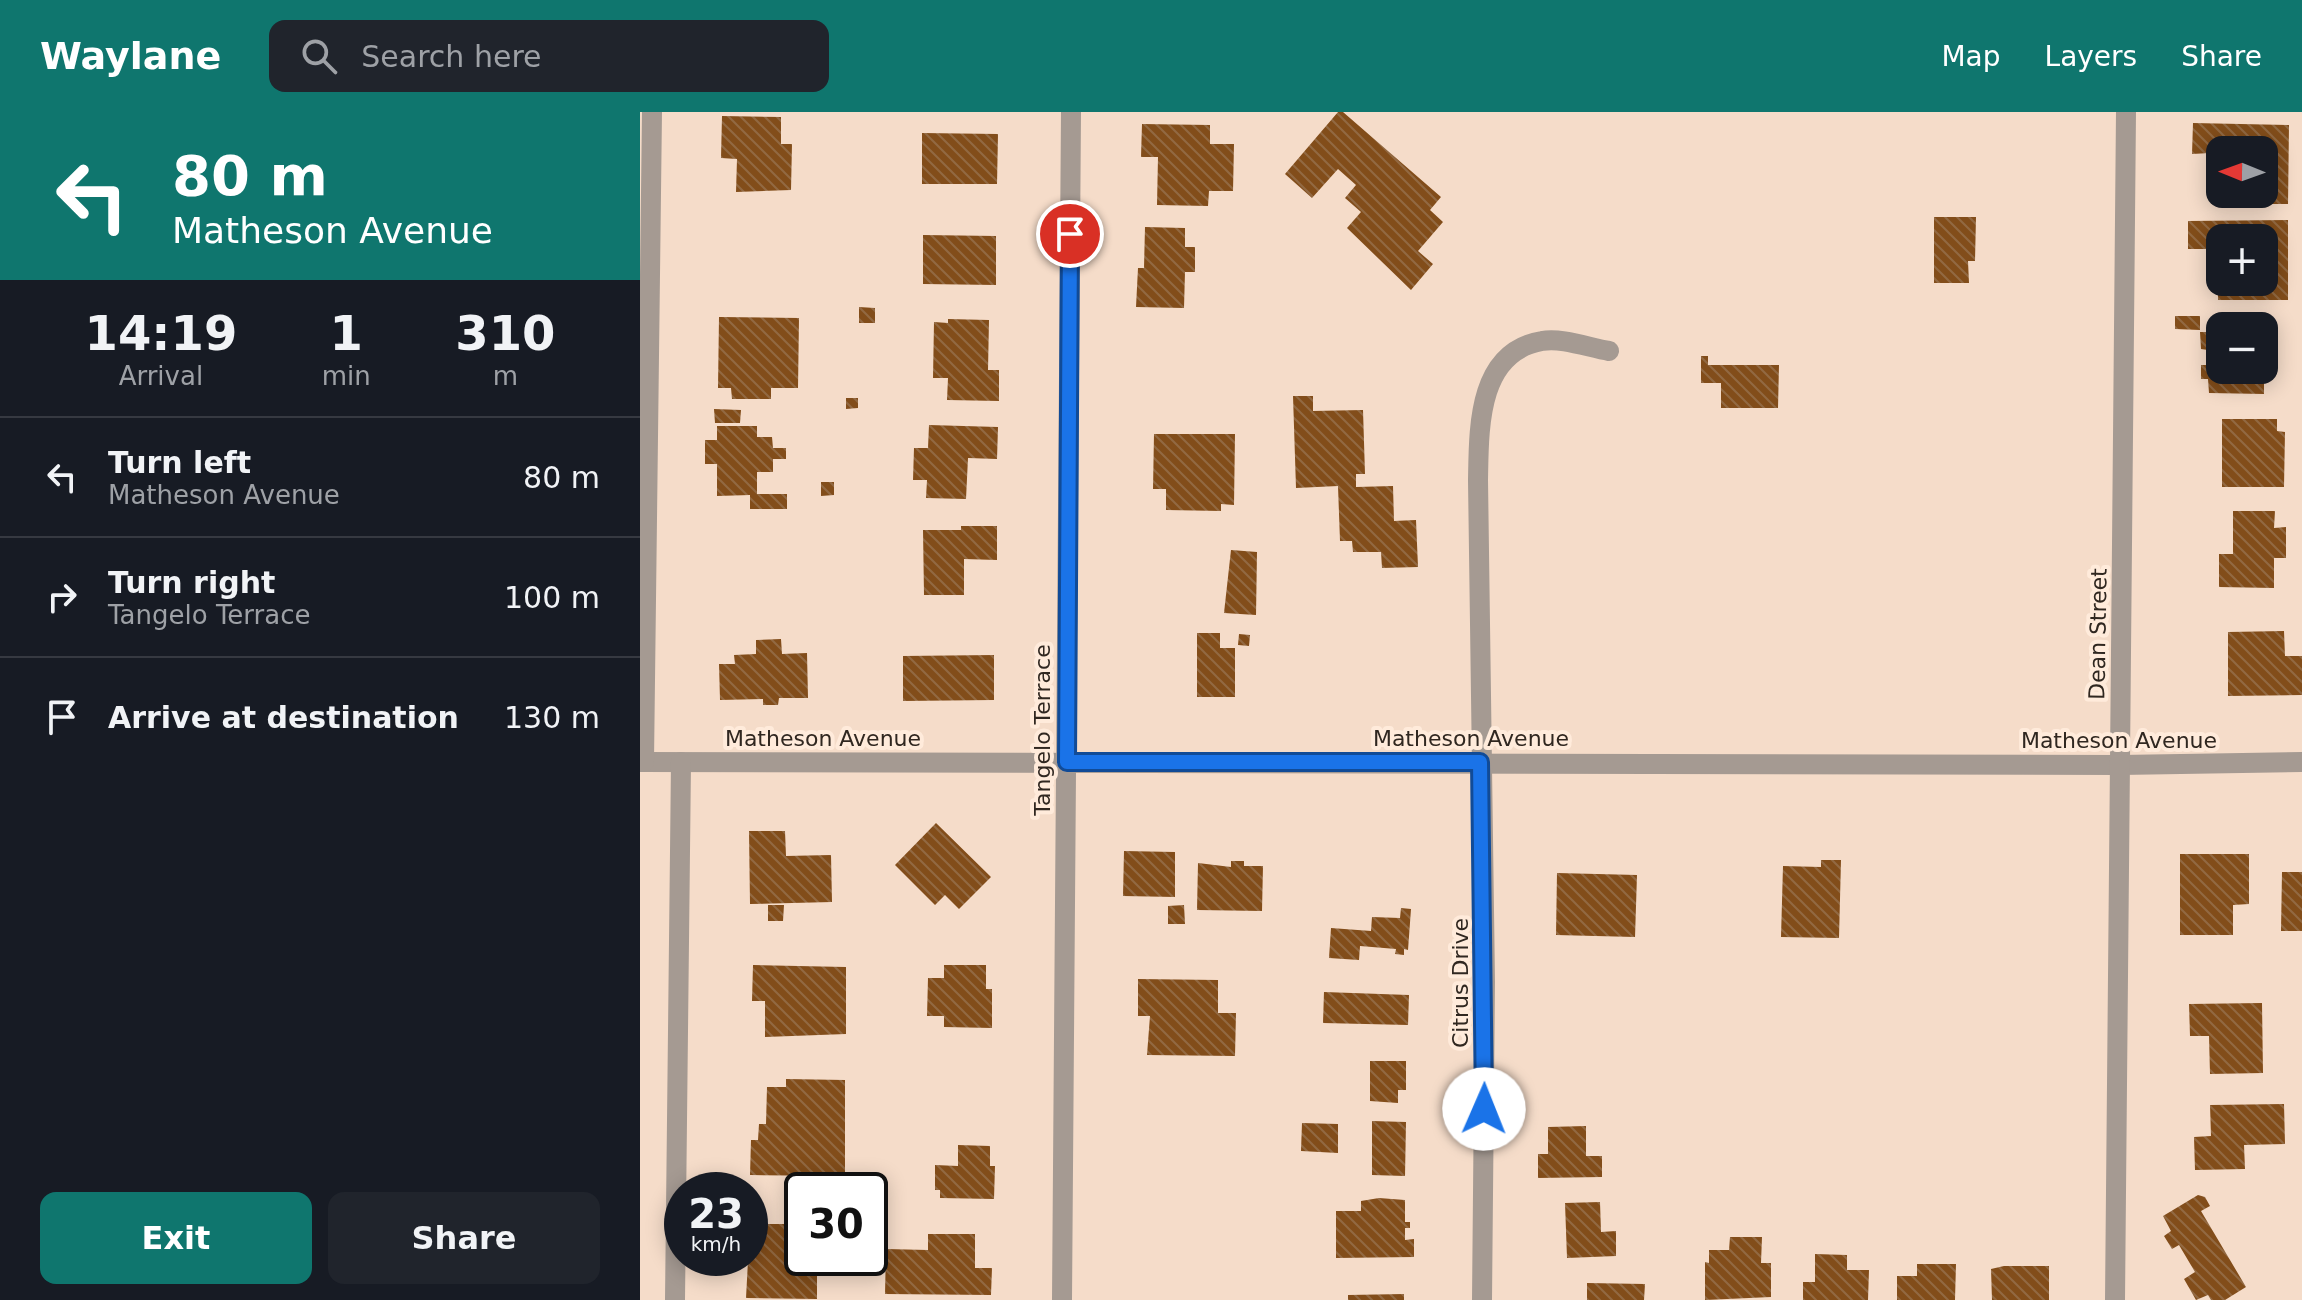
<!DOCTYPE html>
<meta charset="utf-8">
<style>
:root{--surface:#171b24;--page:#20242c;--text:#f1f3f6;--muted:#9ea1a6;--line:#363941;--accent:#0f766e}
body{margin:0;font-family:"DejaVu Sans",sans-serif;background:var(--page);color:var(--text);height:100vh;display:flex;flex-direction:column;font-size:30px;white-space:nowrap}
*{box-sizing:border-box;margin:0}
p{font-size:26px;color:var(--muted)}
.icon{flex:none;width:44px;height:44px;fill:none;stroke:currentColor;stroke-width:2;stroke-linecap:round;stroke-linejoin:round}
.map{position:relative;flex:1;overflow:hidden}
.details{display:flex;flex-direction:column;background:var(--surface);width:640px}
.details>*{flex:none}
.top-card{background:#0f766e;color:#fff;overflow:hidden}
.needle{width:52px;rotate:271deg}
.tools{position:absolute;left:1566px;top:24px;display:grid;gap:16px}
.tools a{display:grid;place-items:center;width:72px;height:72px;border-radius:16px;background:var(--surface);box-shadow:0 4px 20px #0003;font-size:40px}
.speed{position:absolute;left:24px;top:1060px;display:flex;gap:16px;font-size:40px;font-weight:700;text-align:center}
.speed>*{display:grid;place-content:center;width:104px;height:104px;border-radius:50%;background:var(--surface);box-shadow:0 4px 20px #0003;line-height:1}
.speed small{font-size:20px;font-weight:400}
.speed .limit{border:4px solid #111;border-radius:12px;background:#fff;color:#111}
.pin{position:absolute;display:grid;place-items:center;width:68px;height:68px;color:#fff;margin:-34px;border:4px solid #fff;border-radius:50%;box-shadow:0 2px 8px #0007}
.me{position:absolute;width:88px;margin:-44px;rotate:1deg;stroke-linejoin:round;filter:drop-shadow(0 0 6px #0008)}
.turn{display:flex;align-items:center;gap:28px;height:168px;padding:0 40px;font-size:36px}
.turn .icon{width:104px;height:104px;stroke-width:2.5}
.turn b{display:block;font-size:56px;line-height:68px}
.eta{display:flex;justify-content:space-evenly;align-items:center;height:136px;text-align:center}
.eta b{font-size:48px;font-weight:700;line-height:56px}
.action{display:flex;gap:16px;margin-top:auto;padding:16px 40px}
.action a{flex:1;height:92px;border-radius:16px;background:var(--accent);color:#fff;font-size:32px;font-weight:700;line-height:92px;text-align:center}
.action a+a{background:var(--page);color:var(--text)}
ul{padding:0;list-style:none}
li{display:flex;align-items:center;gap:24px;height:120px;padding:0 40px;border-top:2px solid var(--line)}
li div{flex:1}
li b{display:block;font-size:30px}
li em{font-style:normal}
header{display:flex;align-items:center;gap:48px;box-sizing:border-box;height:112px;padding:0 40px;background:var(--accent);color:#fff}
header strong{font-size:38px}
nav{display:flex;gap:44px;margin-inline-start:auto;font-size:28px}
.search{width:560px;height:72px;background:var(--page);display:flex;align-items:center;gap:20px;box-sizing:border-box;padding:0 28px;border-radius:16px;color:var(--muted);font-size:30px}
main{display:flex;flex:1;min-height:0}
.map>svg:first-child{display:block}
.building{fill:url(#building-back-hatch)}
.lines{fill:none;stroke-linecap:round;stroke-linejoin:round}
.minor{stroke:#a59a92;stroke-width:20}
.route-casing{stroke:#114b97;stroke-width:20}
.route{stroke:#1a73e8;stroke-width:14}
.labels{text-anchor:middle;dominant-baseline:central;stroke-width:8;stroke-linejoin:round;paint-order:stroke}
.street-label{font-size:22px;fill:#302720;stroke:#ffebdb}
</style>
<header>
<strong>Waylane</strong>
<div class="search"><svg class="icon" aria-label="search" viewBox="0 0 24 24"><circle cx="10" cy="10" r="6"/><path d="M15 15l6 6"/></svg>Search here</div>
<nav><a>Map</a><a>Layers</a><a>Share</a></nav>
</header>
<main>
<section class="details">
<div class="top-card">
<div class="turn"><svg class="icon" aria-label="left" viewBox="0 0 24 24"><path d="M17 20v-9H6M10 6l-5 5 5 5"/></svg><div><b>80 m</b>Matheson Avenue</div></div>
</div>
<div class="eta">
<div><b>14:19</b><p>Arrival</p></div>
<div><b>1</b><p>min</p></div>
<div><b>310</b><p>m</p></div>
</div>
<ul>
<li><svg class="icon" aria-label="left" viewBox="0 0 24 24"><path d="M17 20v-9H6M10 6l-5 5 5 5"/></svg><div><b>Turn left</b><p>Matheson Avenue</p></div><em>80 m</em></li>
<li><svg class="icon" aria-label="right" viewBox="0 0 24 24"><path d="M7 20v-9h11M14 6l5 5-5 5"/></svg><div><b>Turn right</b><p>Tangelo Terrace</p></div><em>100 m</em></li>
<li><svg class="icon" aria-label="arrive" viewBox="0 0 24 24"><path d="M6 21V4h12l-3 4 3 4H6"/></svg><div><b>Arrive at destination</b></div><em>130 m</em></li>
</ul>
<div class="action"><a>Exit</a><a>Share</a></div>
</section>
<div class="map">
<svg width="1662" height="1188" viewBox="0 0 1662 1188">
<defs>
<pattern id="building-back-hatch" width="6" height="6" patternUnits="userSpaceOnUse" patternTransform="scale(2)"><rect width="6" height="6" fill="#824d1a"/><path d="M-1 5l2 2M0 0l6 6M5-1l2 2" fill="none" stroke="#926942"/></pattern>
</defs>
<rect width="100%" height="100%" fill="#f5dcc9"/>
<g class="building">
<polygon points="698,0 703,0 801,85 790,98 803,110 778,139 793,152 771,178 707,116 721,100 705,86 716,73 698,57 672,86 645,62"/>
<polygon points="82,4 141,5 141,32 152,32 151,78 96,80 97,47 81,46"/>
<polygon points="1553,11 1649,13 1648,92 1579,92 1579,82 1624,82 1624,38 1552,42"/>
<polygon points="502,12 570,13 570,32 594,32 593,79 569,79 568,94 517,93 518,45 501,45"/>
<polygon points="282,21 358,22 357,72 282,72"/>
<polygon points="1294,105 1336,105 1335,149 1328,149 1329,171 1294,171"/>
<polygon points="1648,108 1648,188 1578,188 1578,170 1624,170 1624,126 1580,126 1580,137 1548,137 1548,109"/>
<polygon points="505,115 545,116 545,135 555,135 555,160 545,160 544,196 496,195 498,156 504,156"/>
<polygon points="283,123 356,124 356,173 283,172"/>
<polygon points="219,195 235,196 235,211 219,211"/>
<polygon points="1535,204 1560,204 1560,218 1535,217"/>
<polygon points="79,205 159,206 158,276 131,276 131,287 92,287 91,276 78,276"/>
<polygon points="308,207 349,208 348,258 359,258 359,289 307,288 308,266 293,266 294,210 308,211"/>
<polygon points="1569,208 1624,208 1624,214 1580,214 1580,258 1624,258 1624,282 1569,281 1568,267 1561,267 1561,253 1568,253 1568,238 1561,237 1560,220 1569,220"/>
<polygon points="1061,244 1068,244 1068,253 1139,253 1138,296 1081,296 1081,271 1061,271"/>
<polygon points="653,284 673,284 673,299 723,298 725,362 716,362 716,375 753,374 754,409 776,408 778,455 742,456 741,440 713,440 712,429 700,429 698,374 656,376"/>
<polygon points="206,286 218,286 218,296 206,297"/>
<polygon points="74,297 101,298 100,311 75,311"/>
<polygon points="1582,307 1637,307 1637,319 1645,320 1644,375 1582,375"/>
<polygon points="289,313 358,315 357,347 328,346 326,387 286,386 287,368 273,368 274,336 288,336"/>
<polygon points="77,314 117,314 117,325 132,325 133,336 146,336 146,347 133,347 133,360 117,360 117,382 147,382 147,397 110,397 110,383 77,384 77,352 65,352 65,328 77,328"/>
<polygon points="514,322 595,322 594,393 581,392 581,399 526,398 526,377 513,377"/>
<polygon points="181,370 194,370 194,383 181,384"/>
<polygon points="1593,399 1635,399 1634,416 1646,415 1646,446 1634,446 1634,476 1579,475 1579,442 1593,442"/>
<polygon points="321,414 357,414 357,448 324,447 324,483 284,483 283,418 321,418"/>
<polygon points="591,438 617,440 616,503 584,501"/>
<polygon points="1644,519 1645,544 1662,544 1662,583 1588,584 1588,520"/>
<polygon points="557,521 580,521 580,536 595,536 595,585 557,585"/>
<polygon points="599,522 610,523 609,534 598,533"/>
<polygon points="141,527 142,542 167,541 168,586 139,586 138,593 123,593 123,587 80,588 79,552 95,552 94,543 116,542 116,528"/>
<polygon points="354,543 354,588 263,589 263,544"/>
<polygon points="296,711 351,765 319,797 305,783 295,793 255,753"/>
<polygon points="109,719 145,719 146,744 191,743 192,790 110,792"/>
<polygon points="484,739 535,740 535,785 483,784"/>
<polygon points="1540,742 1609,742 1609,792 1593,793 1593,823 1540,823"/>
<polygon points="1181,748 1201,748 1199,826 1141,825 1143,754 1181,755"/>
<polygon points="591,749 604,749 604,754 623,754 622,799 557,798 558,751 591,755"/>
<polygon points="1642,760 1662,760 1662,819 1641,819"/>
<polygon points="917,761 997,763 995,825 916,823"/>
<polygon points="128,793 144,793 143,809 128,809"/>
<polygon points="544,793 545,812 528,812 528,794"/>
<polygon points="761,796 771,797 768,838 764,837 764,843 755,842 756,837 720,834 719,848 689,846 691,816 731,819 732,805 760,806"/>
<polygon points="113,853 206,855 206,922 125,925 125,889 112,889"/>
<polygon points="304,853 346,853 346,877 352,877 352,916 304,915 304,904 287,904 288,866 304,866"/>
<polygon points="498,867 578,868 578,901 596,901 595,944 507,943 510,904 498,904"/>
<polygon points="684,880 769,883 768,913 683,911"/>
<polygon points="1622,891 1623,961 1570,962 1569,924 1550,924 1549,892"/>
<polygon points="730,949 766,949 766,978 758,978 758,991 730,989"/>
<polygon points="146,967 205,968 205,1064 110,1063 111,1028 118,1028 119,1012 126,1012 127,975 146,975"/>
<polygon points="1644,992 1645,1032 1604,1033 1605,1057 1555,1058 1554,1025 1571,1024 1570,993"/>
<polygon points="732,1009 766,1010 765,1064 732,1063"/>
<polygon points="662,1011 698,1012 698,1041 661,1039"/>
<polygon points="946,1014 946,1044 962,1044 962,1065 898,1066 898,1042 908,1042 908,1015"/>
<polygon points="318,1033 350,1034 350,1054 355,1054 354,1087 300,1086 300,1078 295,1078 295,1053 318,1054"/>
<polygon points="1558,1083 1565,1085 1570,1094 1561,1099 1606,1175 1585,1188 1571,1188 1568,1183 1556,1188 1544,1167 1555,1160 1539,1133 1532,1137 1524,1124 1531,1119 1523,1104"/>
<polygon points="739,1086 765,1088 765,1110 770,1110 770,1116 765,1116 765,1128 774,1127 774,1145 696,1146 696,1099 721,1099 721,1089"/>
<polygon points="960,1090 961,1120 976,1119 976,1144 927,1146 925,1091"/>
<polygon points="110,1112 152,1112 152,1153 177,1154 177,1187 106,1186"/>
<polygon points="288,1122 335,1122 335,1156 352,1156 351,1183 245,1182 246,1137 288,1138"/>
<polygon points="1090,1125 1122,1125 1121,1151 1131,1151 1131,1185 1065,1188 1065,1150 1069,1151 1069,1138 1089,1138"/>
<polygon points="1175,1142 1207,1143 1207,1158 1229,1158 1228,1188 1163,1188 1163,1170 1175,1170"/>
<polygon points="1277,1152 1316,1152 1315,1188 1257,1188 1257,1164 1277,1164"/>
<polygon points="1364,1154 1409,1154 1409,1188 1352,1188 1351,1157"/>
<polygon points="947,1171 1005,1172 1004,1188 947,1188"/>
<polygon points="764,1182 764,1188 708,1188 708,1183"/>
</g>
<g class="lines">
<g class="minor">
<polyline points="0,650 1480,653 1662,650"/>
<polyline points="4,650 12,0"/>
<polyline points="35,1188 41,650"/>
<polyline points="422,1188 431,0"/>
<path d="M842,1188L845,870L838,368C839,317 837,240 902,229C921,225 950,236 969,239"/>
<polyline points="1475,1188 1486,0"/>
</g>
</g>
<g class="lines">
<g class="route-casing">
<polyline id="route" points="430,122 427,650 840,650 844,997"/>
</g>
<use href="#route" class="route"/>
</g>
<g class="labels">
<g class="street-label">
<text transform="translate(1458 522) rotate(-89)">Dean Street</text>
<text transform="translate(402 618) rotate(-90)">Tangelo Terrace</text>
<text x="183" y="626">Matheson Avenue</text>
<text x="831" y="626">Matheson Avenue</text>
<text x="1479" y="628">Matheson Avenue</text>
<text transform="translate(820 871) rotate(-90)">Citrus Drive</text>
</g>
</g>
</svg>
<div class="tools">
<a><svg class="needle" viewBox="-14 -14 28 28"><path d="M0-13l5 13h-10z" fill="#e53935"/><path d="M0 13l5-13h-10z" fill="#9ea1a6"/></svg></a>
<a>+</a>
<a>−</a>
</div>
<div class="speed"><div>23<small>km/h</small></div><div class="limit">30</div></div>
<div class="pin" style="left:430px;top:122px;background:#d93025"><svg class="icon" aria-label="arrive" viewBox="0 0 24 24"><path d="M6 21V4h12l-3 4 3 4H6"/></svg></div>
<svg class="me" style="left:844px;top:997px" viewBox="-20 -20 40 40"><circle r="19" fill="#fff"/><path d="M0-13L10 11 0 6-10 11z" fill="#1a73e8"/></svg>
</div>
</main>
